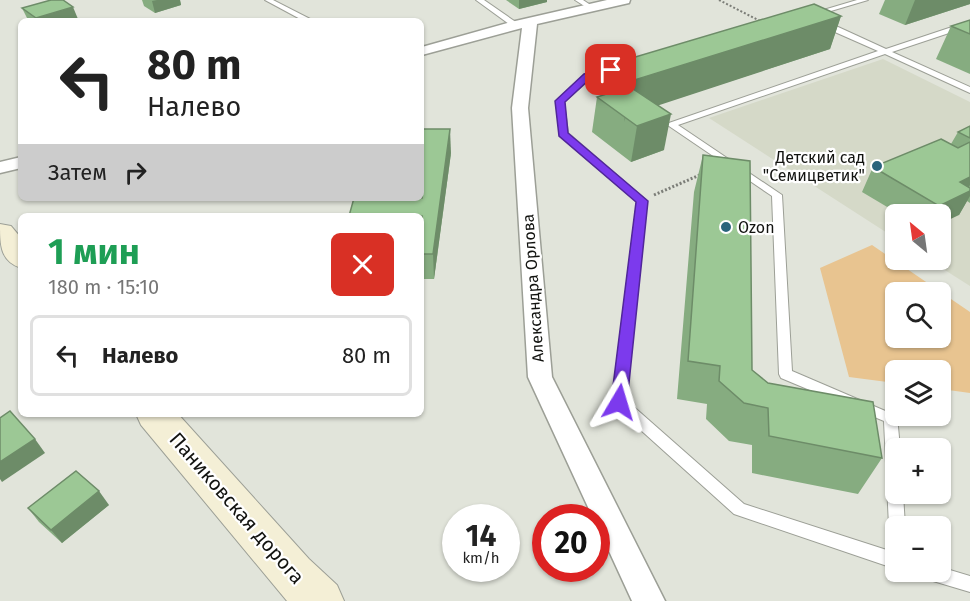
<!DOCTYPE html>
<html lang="ru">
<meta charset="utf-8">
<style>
:root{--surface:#fff;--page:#f2f2f2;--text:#222;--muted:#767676;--line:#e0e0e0}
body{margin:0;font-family:"Fira Sans",sans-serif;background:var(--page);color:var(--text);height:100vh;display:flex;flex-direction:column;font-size:22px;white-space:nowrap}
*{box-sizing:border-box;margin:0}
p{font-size:20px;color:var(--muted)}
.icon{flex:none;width:33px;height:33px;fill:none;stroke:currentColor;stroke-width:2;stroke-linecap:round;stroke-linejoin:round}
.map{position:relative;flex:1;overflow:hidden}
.drawer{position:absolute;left:18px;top:213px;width:406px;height:204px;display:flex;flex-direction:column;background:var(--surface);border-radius:9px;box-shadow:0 2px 4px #0004}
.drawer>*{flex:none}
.banner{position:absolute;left:18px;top:18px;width:406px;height:183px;border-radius:9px;box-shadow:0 2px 4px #0004;background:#fff;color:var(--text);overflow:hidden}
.needle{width:39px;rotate:331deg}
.tools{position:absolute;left:885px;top:204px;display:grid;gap:12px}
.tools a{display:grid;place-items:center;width:66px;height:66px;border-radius:9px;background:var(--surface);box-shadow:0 2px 4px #0004;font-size:30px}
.speed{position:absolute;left:442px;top:504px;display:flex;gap:12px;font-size:30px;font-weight:700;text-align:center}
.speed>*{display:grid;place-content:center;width:78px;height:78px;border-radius:50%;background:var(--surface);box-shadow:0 2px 4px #0004;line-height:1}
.speed small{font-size:15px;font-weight:400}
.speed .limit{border:9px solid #d22;background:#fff;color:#111}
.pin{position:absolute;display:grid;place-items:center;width:51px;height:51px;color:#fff;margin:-26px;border-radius:12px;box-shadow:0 3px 9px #0006}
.me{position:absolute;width:66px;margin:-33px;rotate:7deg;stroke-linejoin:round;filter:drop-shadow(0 0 4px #0008)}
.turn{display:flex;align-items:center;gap:21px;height:126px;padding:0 30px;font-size:27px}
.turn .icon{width:78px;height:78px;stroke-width:2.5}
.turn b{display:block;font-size:42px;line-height:51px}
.then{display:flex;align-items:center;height:57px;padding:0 30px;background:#0003;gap:12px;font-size:22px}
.round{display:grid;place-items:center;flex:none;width:63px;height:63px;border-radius:9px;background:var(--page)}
.headline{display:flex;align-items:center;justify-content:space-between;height:102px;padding:0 30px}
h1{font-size:36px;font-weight:700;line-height:45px;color:#1e9e55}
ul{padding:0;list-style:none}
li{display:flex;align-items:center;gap:18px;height:81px;margin:0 12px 9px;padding:0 18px;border:3px solid var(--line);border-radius:9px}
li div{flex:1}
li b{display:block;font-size:22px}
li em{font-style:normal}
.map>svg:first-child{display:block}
.built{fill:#d5d9c8}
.green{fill:#e8c490;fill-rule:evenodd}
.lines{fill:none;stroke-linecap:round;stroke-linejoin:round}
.lane-casing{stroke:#9c9f96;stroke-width:2}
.street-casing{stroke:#9c9f96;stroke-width:3}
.secondary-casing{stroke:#9c9f96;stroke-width:2}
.path-far1{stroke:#7b7d77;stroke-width:2;stroke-dasharray:2 2;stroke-linecap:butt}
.path{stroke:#7b7d77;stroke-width:3;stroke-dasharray:2 2;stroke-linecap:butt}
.lane{fill:#fff;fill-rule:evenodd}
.street{fill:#fff;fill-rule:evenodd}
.secondary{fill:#f4efd6;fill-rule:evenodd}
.wall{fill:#86ac80}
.shaded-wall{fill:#6d8c68}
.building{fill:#9cc895;stroke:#6d8c68;stroke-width:1.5}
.route{fill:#7c3aed;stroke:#51269a;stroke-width:1.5}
.poi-dot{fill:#29647c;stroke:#fff;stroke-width:2}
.labels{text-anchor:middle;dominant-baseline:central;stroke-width:4.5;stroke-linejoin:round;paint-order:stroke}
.poi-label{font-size:16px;fill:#121310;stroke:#fff;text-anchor:end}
.street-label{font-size:16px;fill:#121310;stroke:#fff}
.near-street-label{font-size:20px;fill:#121310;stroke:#fff}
</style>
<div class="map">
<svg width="970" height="601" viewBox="0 0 970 601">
<rect width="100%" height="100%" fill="#e1e4da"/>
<polygon class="built" points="883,59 970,102 970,286 929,260 940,260 940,214 896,214 895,238 709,118"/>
<path class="green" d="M872,245L970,312V393L941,389L940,370H896L895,383L849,377L820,268ZM940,292V338H896V292Z"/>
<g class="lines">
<g class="lane-casing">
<g id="lane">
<polygon points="265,0 273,0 314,21 304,21"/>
<polygon points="476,0 484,0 520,25 513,27"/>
<polygon points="575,0 583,0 595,8 589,9"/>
<polygon points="857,0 868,0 814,16 810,14"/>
<polygon points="819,21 825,21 886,49 949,28 970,35 970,40 949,33 892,52 970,87 970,93 885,54 678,125 782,195 792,371 897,416 900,448 896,448 896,494 903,494 905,526 896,526 896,533 891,531 889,526 884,421 781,378 779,374 772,196 666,124 878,51 819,25"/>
<polygon points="618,66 622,68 621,70 591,78 564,102 568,133 647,201 626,400 744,504 896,553 896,569 734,514 614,406 612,402 637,202 560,136 556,101 585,74"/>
<polygon points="940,567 970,576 970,592 923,578 921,572 940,572"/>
</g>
</g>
<g class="street-casing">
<g id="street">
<polygon points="607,0 630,0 629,3 537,24 528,108 552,377 665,601 632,601 597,525 597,518 593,518 528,377 512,108 522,28 422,55 422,47 511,22"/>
<polygon points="21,157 21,168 0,173 0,162"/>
</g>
</g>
<g class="secondary-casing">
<g id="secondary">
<path d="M0,224L11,226L21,238V268C0,261 0,245 0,224Z"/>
<polygon points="136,414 178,414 309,559 337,585 344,601 287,601 141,425"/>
</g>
</g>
<polyline class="path-far1" points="719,0 762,22"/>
<polyline class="path" points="654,195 702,174"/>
<use href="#lane" class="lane"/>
<use href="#street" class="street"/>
<use href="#secondary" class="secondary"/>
</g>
<g class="wall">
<polygon points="142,0 180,0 181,5 155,13 144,6"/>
<polygon points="506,0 547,0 547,2 519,9"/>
<polygon points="885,0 970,0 970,4 905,25 879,14"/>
<polygon points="22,8 78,19 71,21 29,21 28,20"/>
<polygon points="841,16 830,49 657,105 664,150 631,162 592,132 597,97 601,96 605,66"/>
<polygon points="970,20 970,74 936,59 951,26"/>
<polygon points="970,126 970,203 967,201 959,215 899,214 862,192 873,167 951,144 958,132"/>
<polygon points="451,153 434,279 422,279 422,216"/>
<polygon points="703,155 752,370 768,383 882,458 858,494 752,473 752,445 729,441 706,419 707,404 677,399 694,192"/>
<polygon points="109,505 62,543 39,522 28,508"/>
</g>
<g class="shaded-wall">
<polygon points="157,0 180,0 181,5 155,13 152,1"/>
<polygon points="519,0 547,0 547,2 519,9"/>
<polygon points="915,0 970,0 970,4 905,25"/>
<polygon points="73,7 78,19 71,21 37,21 36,18"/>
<polygon points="841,16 830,49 626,116 624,122 631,81"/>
<polygon points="671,114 664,150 631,162 637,126"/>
<polygon points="450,129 451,153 434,279 433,254"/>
<polygon points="970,177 970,185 965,194 970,191 970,196 959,215 940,224 940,214 935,214 939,206 960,182"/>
<polygon points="35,439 45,453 2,482 0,479 0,462"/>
<polygon points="99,491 109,505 62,543 51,530"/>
</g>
<g class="building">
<polygon points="51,0 63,0 73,7 36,18 22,8"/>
<polygon points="814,4 841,16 631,81 630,87 671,114 637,126 597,97 613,92 605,86 607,76 617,73 605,66"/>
<polygon points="970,20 970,34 951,26"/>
<polygon points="970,126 970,138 958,132"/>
<polygon points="422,129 450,129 433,254 422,254 422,216 349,216 354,198 422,198"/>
<polygon points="941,139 958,148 970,142 970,177 960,182 970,188 970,191 939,206 873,167"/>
<polygon points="703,155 750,161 752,370 768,383 873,402 882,458 769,436 768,408 744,403 719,381 720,366 688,361"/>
<polygon points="10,411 35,439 0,462 0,418"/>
<polygon points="76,471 99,491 51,530 28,508"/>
</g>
<polygon class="route" points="611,67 615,70 614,72 591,78 565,102 568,133 648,201 627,402 625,406 619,408 614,406 611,402 636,202 559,136 555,101 584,74"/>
<g class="poi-dot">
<circle cx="877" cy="166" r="6"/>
<circle cx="726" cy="227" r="6"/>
</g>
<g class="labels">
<g class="poi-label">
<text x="865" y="157">Детский сад<tspan x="865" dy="18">"Семицветик"</tspan></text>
<text x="738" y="227" text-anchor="start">Ozon</text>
</g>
<g class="street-label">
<text transform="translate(533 288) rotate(-94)">Александра Орлова</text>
</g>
<g class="near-street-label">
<text transform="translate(237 508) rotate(49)">Паниковская дорога</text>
</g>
</g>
</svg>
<div class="tools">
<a><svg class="needle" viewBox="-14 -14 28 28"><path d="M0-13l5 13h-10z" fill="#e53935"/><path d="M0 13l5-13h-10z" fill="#767676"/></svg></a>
<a><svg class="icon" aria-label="search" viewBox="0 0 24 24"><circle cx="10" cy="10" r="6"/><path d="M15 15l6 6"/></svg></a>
<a><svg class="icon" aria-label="layers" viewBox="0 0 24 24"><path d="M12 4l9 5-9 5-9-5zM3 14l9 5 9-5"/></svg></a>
<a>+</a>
<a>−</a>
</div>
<div class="speed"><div>14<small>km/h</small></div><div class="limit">20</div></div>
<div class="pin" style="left:611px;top:70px;background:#d93025"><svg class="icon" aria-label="arrive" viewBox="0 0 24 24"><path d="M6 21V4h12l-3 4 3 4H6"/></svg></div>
<svg class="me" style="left:619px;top:402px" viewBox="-20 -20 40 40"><path d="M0-17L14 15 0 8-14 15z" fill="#7c3aed" stroke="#fff" stroke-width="4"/></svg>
<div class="banner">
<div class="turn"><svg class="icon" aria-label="left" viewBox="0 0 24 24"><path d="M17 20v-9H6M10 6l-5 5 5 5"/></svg><div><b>80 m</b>Налево</div></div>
<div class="then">Затем<svg class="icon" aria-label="right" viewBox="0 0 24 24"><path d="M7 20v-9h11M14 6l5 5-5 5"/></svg></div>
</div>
<section class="drawer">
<div class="headline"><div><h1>1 мин</h1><p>180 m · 15:10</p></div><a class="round" style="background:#d93025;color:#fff"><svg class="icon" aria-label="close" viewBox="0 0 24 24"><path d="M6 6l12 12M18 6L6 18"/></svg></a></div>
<ul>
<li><svg class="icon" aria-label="left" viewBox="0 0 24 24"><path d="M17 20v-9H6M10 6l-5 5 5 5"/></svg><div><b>Налево</b></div><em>80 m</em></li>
</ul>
</section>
</div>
